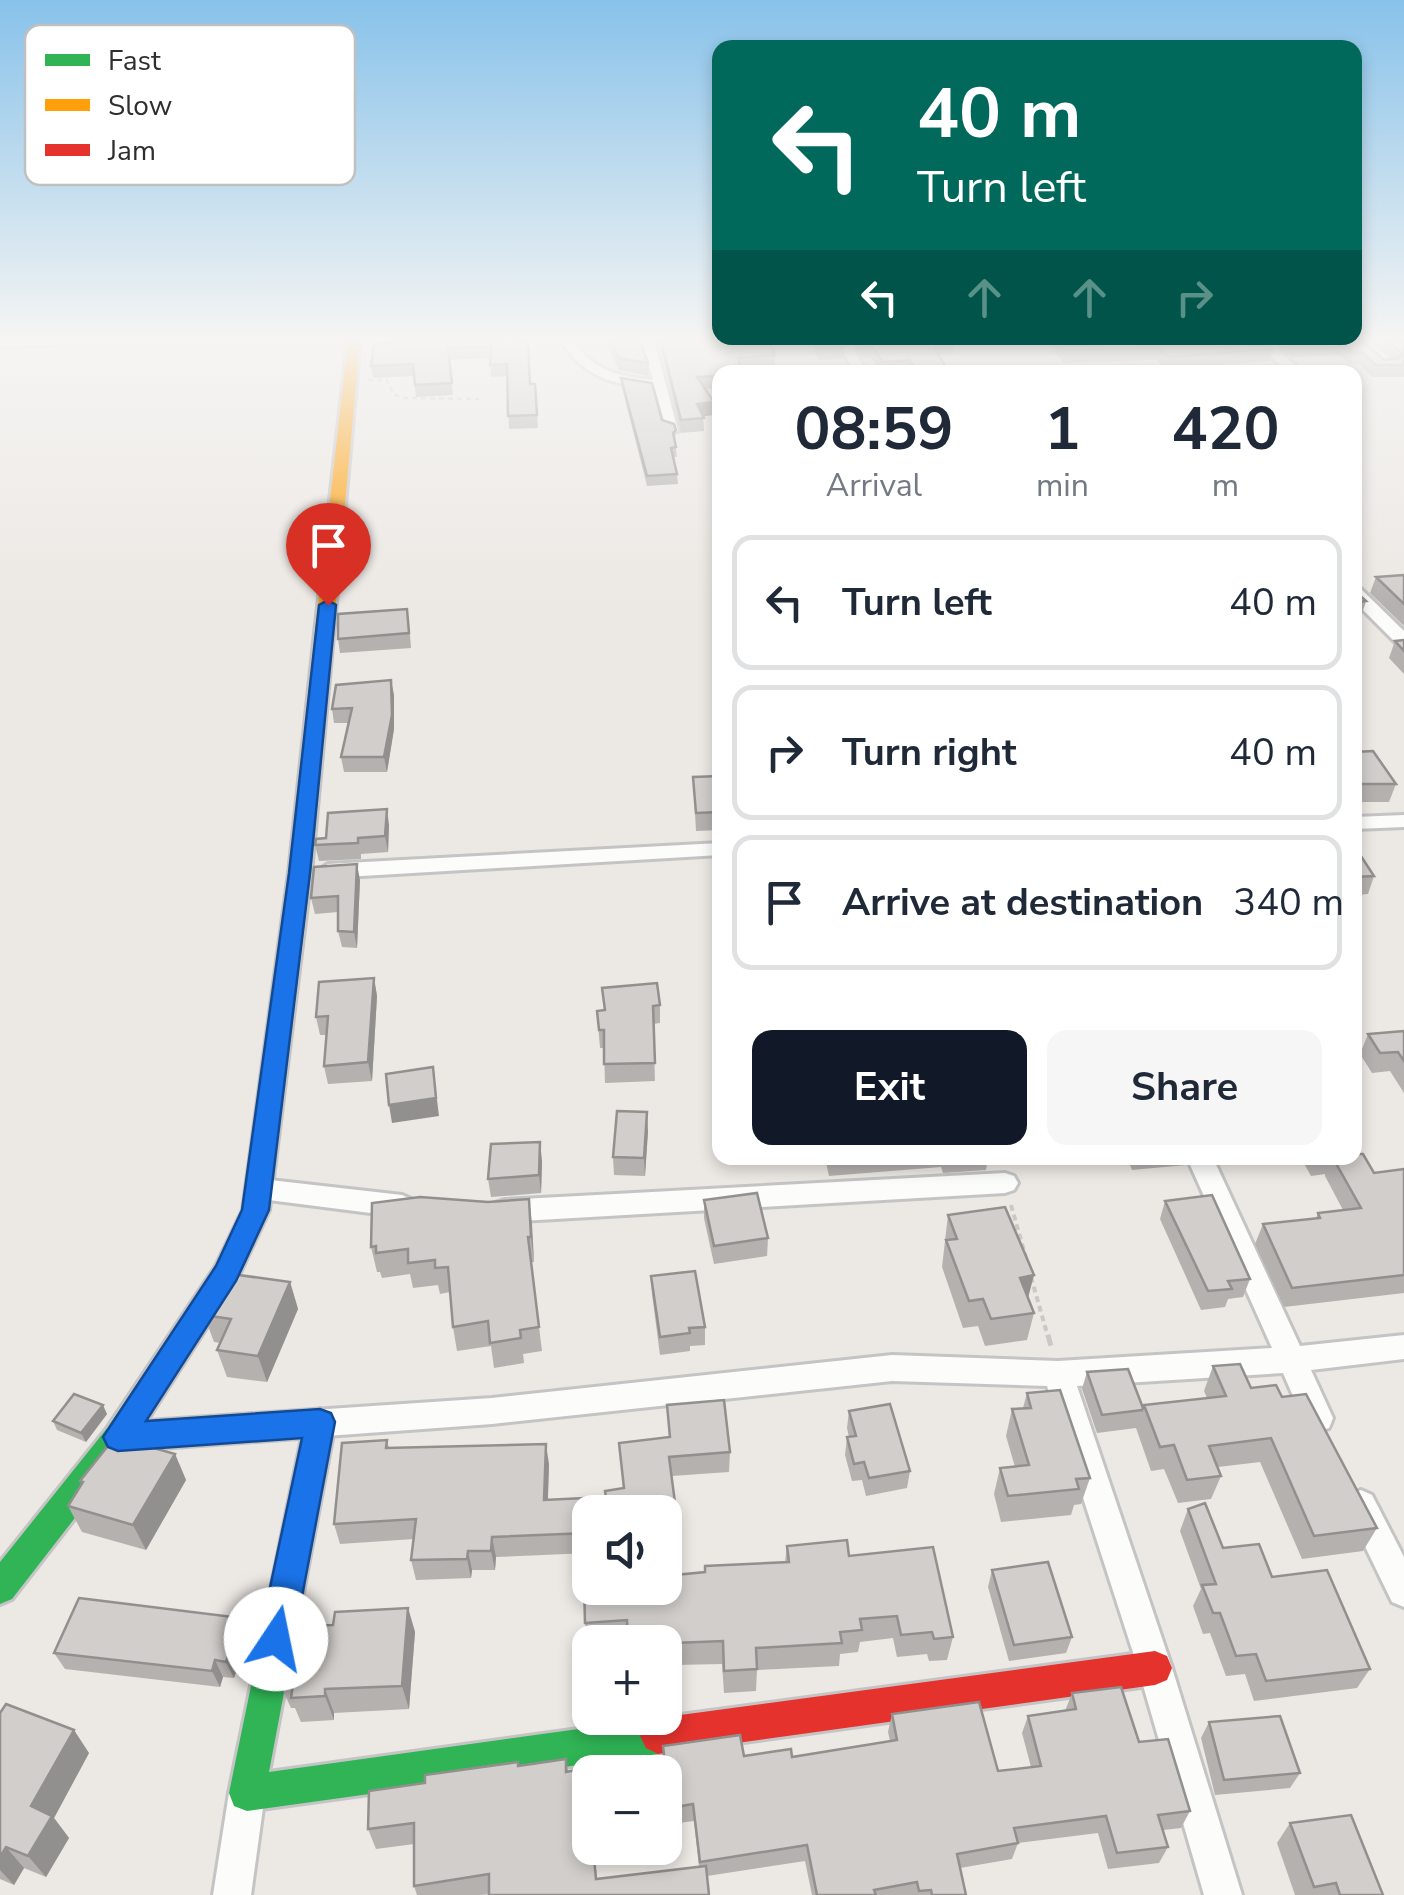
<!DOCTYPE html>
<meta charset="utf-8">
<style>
:root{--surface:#fff;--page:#f6f6f7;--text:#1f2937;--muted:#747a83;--line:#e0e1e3;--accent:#111827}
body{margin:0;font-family:"Nunito Sans",sans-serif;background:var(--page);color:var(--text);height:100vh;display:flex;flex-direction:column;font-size:38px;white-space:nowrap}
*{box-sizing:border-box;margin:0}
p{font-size:32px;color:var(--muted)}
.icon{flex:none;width:55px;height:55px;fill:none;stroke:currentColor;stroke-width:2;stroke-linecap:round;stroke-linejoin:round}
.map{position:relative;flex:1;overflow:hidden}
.side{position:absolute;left:712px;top:365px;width:650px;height:800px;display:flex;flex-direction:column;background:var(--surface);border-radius:20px;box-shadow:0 5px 15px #0003}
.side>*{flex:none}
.hud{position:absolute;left:712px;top:40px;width:650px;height:305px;border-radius:20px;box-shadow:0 5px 15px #0003;background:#00695c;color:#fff;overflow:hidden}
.controls{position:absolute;left:572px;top:1495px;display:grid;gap:20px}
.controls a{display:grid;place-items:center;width:110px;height:110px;border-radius:20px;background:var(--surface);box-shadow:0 5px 15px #0003;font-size:50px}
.pin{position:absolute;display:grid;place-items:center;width:85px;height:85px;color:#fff;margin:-102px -42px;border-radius:50% 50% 50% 0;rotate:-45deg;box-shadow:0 0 10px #0007}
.pin .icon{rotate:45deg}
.me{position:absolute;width:110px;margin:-55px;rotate:11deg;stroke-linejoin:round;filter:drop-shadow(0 0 8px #0008)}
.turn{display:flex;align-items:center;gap:35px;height:210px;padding:0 40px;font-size:45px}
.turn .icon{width:130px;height:130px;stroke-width:2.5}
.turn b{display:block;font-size:70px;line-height:85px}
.lanes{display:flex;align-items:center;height:95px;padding:0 40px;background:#0003;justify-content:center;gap:50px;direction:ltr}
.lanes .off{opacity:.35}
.eta{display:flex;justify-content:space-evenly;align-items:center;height:170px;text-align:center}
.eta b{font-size:60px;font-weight:700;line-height:70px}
.primary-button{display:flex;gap:20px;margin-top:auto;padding:20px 40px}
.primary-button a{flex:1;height:115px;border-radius:20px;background:var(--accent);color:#fff;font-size:40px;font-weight:700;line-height:115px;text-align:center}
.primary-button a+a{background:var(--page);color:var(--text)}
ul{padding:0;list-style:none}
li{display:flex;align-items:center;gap:30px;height:135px;margin:0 20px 15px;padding:0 20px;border:5px solid var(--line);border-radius:20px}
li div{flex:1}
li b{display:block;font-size:38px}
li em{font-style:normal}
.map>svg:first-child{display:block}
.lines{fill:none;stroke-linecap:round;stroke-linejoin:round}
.street-casing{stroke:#c5c4c5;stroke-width:6}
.fast-casing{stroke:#c5c4c5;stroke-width:6}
.slow-casing{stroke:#c5c4c5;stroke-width:6}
.jam-casing{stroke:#c5c4c5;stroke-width:6}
.path-far2{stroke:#c9c9c8;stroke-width:2.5;stroke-dasharray:5 4;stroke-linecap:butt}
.path-far1{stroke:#c9c9c8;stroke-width:4;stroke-dasharray:6 4;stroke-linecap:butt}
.path{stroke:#c9c9c8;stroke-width:5;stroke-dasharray:11 8;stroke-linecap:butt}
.street{fill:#fcfcfb;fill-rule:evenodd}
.fast{fill:#30b455;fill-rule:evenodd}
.slow{fill:#ff9f0a;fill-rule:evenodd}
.jam{fill:#e5322d;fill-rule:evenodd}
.wall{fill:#b4b1af}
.shaded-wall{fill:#92908e}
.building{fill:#d1cecb;stroke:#92908e;stroke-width:2.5}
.route{fill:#1a73e8;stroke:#114b97;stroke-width:2.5}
.key{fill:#fff;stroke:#c0c0c0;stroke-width:2.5}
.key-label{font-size:28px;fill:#2e2e2e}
</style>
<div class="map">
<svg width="1404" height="1895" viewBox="0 0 1404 1895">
<rect width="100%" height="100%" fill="#ece8e4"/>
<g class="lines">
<g class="street-casing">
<g id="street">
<polygon points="0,341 60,341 54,345 0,347"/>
<path d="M561,341H573C592,370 620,377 653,380L645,352L633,341H647L656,347L678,431L666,428L655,389C615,385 583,377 561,341Z"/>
<polygon points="838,341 850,341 866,372 854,372"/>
<polygon points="1255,341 1269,341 1296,366 1284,369"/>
<polygon points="1355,588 1361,589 1404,631 1404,646 1398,645 1355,602"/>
<polygon points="1404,815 1404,827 1355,829 1355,817"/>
<polygon points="720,843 720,855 328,878 317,871 328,864"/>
<polygon points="1187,1158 1213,1158 1300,1346 1404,1335 1404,1359 1311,1370 1333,1418 1329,1428 1318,1431 1307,1428 1283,1373 1077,1386 1172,1668 1242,1895 1204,1895 1138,1668 1047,1386 892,1381 492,1424 119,1451 108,1447 104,1437 108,1427 119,1423 492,1398 892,1355 1058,1361 1272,1348"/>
<polygon points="1005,1173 1014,1176 1018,1183 1014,1190 1005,1193 504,1222 495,1219 491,1211 495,1203 504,1200"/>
<polygon points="261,1179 402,1195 411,1199 415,1206 411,1213 402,1217 261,1199 252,1196 248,1189 252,1182"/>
<polygon points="1361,1490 1372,1495 1404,1557 1404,1607 1392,1602 1345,1505 1350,1495"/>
<polygon points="247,1775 260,1780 265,1793 251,1895 213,1895 229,1793 234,1780"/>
</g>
</g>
<g class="fast-casing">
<g id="fast">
<polygon points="325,619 334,624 311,873 269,1210 236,1281 130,1447 12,1599 0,1604 0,1562 108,1427 216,1266 243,1210 289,873 316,624"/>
<polygon points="320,1409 331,1413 335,1423 269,1772 658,1718 670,1724 676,1736 670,1748 658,1754 247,1811 234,1806 229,1793 305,1423 309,1413"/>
</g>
</g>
<g class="slow-casing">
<polygon id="slow" points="348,341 360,341 334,624 325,629 316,624"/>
</g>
<g class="jam-casing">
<polygon id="jam" points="1155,1651 1167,1656 1172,1668 1167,1680 1155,1685 658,1754 646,1748 640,1736 646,1724 658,1718"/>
</g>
<polyline class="path-far2" points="368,380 387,380 393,394 404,398 479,399"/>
<g class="path-far1">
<polyline points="1011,1205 1026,1258"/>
<polyline points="1031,1277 1048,1337"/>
</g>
<polyline class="path" points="1048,1335 1052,1350"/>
<use href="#street" class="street"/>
<use href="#fast" class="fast"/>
<use href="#slow" class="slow"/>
<use href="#jam" class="jam"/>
</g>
<g class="wall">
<polygon points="529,341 530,384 535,384 538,428 509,429 507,376 491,377 490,358 449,360 453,395 416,397 414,376 373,378 371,366 392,343"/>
<polygon points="604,341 640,341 648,363 648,376 619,370"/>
<polygon points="653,341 769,341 775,355 775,367 720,372 720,388 705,389 714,415 703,416 704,431 681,433 660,346"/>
<polygon points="809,341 841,341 844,347 843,359 819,360"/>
<polygon points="852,341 954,341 954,342 953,354 938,355 949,372 881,372 871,358 863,358"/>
<polygon points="1046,341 1266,341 1273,349 1270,361 1167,369 1156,360 1064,363"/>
<polygon points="1273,341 1362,341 1384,360 1391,359 1371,341 1404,341 1404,377 1372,377 1359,364 1350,365 1339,355 1292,357"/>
<polygon points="621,378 662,420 676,430 675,441 677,457 673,457 677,474 678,484 647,486 622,388"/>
<polygon points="1404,575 1404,626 1370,593 1376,577"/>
<polygon points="1355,582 1356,592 1366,601 1362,614 1355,614"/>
<polygon points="409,623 411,648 340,653 338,639"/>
<polygon points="1404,640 1404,674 1389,658 1395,641"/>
<polygon points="394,695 394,729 387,772 344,772 341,757 349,723 334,723 332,709"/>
<polygon points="1355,752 1396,784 1389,802 1355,802"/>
<polygon points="720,776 720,830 696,831 693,777"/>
<polygon points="389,825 388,852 361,854 361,859 319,861 315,845 326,838"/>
<polygon points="1355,847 1374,876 1368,894 1355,895"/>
<polygon points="360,880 357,948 342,947 338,931 338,912 315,914 311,898"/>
<polygon points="714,887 720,887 720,931 716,931"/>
<polygon points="374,978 377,996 372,1081 328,1084 324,1066 326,1035 320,1035 316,1017"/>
<polygon points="602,988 660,1005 660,1023 653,1024 655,1081 605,1083 604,1048 600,1048 597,1011 604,1010"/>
<polygon points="1404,1031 1404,1093 1390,1071 1372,1073 1360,1054 1368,1034"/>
<polygon points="648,1131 645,1176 614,1175 613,1157"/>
<polygon points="734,1158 757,1158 735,1160"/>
<polygon points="825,1158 988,1158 986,1170 943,1173 941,1167 829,1176"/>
<polygon points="1127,1158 1188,1158 1186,1165 1132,1170"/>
<polygon points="1301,1158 1355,1158 1374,1173 1404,1169 1404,1293 1284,1307 1255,1244 1263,1224 1316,1218 1318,1213 1343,1210 1325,1176 1325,1174 1311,1176"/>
<polygon points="542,1161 541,1193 491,1197 488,1179"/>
<polygon points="529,1199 534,1262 531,1262 542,1351 523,1354 524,1363 494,1368 491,1346 457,1351 453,1327 450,1292 440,1294 438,1285 413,1288 410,1274 382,1278 380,1272 377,1272 371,1247 488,1202"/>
<polygon points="704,1200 768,1238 767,1256 714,1264 704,1218"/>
<polygon points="1165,1201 1250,1279 1243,1297 1228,1299 1225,1307 1201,1310 1160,1219"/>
<polygon points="948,1215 1028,1298 1034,1313 1027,1340 985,1346 978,1326 963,1328 942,1267"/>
<polygon points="651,1276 705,1327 705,1345 690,1346 690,1351 660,1355 652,1294"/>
<polygon points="290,1282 298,1309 267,1382 227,1377 217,1350 220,1343 214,1342 204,1315"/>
<polygon points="1213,1366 1251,1388 1282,1397 1377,1528 1363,1551 1302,1559 1260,1462 1218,1467 1221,1476 1211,1499 1178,1503 1164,1469 1151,1471 1136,1428 1097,1433 1082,1389 1087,1372 1143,1408 1207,1398 1204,1391"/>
<polygon points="1027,1393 1090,1478 1081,1504 1074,1505 1071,1515 1001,1522 994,1494 1000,1468 1015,1467 1006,1436 1012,1409 1023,1408"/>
<polygon points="667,1405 730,1452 729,1472 672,1476 677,1518 678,1538 665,1540 665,1512 590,1512 590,1553 496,1557 495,1570 472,1570 471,1578 416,1580 411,1560 414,1539 340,1544 334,1524 387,1440 389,1448 549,1464 548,1500 606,1497 623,1488 619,1443 669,1437"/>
<polygon points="849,1411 910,1471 907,1488 866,1496 862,1480 852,1481 845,1455 847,1437 849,1437 847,1428"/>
<polygon points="107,1414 86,1442 57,1430 53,1421"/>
<polygon points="175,1454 186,1480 146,1550 82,1532 68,1506 82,1484 80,1481"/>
<polygon points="1188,1509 1223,1548 1272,1577 1370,1669 1357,1688 1254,1701 1245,1674 1226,1676 1210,1633 1203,1634 1193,1606 1201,1589 1180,1531"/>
<polygon points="787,1546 849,1556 953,1637 947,1660 929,1661 927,1654 897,1657 893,1638 860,1642 858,1652 840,1654 839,1666 757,1670 756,1691 724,1693 722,1664 675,1665 676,1684 665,1685 665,1642 590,1642 590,1645 587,1646 585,1623 785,1562"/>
<polygon points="992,1570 1072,1637 1066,1653 1009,1661 988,1587"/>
<polygon points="408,1608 415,1632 409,1709 334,1713 334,1720 301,1722 295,1708 291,1708 280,1684 300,1631 333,1625"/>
<polygon points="241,1618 248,1634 234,1678 223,1677 220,1687 65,1669 54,1653"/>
<polygon points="1072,1693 1139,1742 1190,1811 1181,1828 1163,1830 1168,1847 1159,1863 1108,1869 1098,1833 1018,1843 1012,1859 960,1868 966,1895 812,1895 805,1861 707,1876 481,1895 417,1895 414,1886 414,1844 376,1849 368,1829 425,1783 519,1766 566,1759 568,1771 590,1848 594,1848 597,1879 699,1867 694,1821 671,1824 663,1746 744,1756 792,1757 890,1741 888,1732 892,1714 998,1771 1031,1767 1022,1733 1028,1716 1065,1711"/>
<polygon points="0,1713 89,1753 54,1818 69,1838 46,1877 24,1868 14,1885 0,1879"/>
<polygon points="1209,1722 1300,1773 1290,1788 1215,1795 1201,1738"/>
<polygon points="1290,1823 1383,1895 1295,1895 1277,1843"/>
</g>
<g class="shaded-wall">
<polygon points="714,402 714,415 697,417 697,404"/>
<polygon points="391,680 394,695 394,729 387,772 384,757"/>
<polygon points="387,809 389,825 388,852 385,836"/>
<polygon points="357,864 360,880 357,948 354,932"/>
<polygon points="374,978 377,996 372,1081 368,1062"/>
<polygon points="433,1067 439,1116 392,1123 389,1105"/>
<polygon points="647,1112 648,1131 645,1176 644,1158"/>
<polygon points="540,1142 542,1161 541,1193 539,1175"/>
<polygon points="529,1199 532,1224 534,1262 531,1237"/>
<polygon points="1034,1275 1027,1302 1020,1278"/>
<polygon points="290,1282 298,1309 267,1382 258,1356"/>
<polygon points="103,1405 107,1414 86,1442 81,1433"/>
<polygon points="546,1444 549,1464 547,1520 544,1500"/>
<polygon points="175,1454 186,1480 146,1550 133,1525"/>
<polygon points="492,1537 496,1557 495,1570 491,1551"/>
<polygon points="468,1551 472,1570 471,1578 467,1559"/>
<polygon points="408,1608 415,1632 409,1709 402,1686"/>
<polygon points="241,1618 248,1634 234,1678 226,1662"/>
<polygon points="215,1660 223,1677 220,1687 212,1671"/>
<polygon points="325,1689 334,1713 334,1720 325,1696"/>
<polygon points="74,1730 89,1753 54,1818 69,1838 46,1877 28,1856 31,1806"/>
<polygon points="6,1847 24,1868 14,1885 0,1870 0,1857"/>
</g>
<g class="building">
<polygon points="392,341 528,341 530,384 535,384 537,415 508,416 507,364 490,365 491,346 448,348 452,383 415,385 413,364 371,366 374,344 392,343"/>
<polygon points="610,341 640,341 648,363 619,358"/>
<polygon points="661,341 769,341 775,355 738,358 742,372 720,372 720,376 697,377 714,402 697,404 704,418 681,420"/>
<polygon points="816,341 841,341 844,347 820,348"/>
<polygon points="861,341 954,341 954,342 931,343 949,372 920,372 909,360 883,362 872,346 864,346"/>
<polygon points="1058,341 1266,341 1273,349 1169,357 1158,348 1066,350"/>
<polygon points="1290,341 1362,341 1384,360 1400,358 1402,353 1388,341 1404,341 1404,365 1376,365 1362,352 1354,353 1342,343 1295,345"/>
<polygon points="621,378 652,383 662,420 674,424 676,430 673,433 676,447 671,448 677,474 647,476"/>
<polygon points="1404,575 1404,604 1376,577"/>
<polygon points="1355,582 1356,592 1366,601 1355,602"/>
<polygon points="407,609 409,633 338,639 338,614"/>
<polygon points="1404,640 1404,651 1395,641"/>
<polygon points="391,680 392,715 384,757 341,757 352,708 332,709 336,685"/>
<polygon points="1373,751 1396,784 1355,784 1355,752"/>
<polygon points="720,776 720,812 696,813 693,777"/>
<polygon points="387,809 385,836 358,838 358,843 315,845 316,839 326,838 328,813"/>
<polygon points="1355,847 1374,876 1355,877"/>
<polygon points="357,864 354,932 338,931 338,896 311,898 314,867"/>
<polygon points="714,887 720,887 720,913 716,913"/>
<polygon points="374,978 368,1062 324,1066 328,1016 316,1017 319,982"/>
<polygon points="657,983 660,1005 653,1006 655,1063 604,1064 604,1030 599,1030 597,1011 605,1010 602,988"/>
<polygon points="1404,1031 1404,1061 1398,1052 1380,1053 1368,1034"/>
<polygon points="433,1067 436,1098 389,1105 386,1074"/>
<polygon points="617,1111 647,1112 644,1158 613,1157"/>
<polygon points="540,1142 539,1175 488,1179 491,1144"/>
<polygon points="1355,1154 1363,1154 1374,1173 1404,1169 1404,1275 1292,1288 1263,1224 1320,1218 1318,1213 1361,1208 1333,1158 1355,1158"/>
<polygon points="757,1193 768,1238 714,1246 704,1200"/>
<polygon points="1212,1195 1250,1279 1228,1281 1232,1289 1208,1291 1165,1201"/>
<polygon points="420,1197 488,1202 529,1199 531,1237 528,1237 539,1327 520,1330 521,1338 490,1343 488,1321 453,1327 448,1267 435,1268 435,1260 408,1263 408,1249 376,1253 376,1246 371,1247 372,1203"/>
<polygon points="1005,1207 1034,1275 1020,1278 1034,1313 991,1319 983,1299 969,1301 946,1240 957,1239 948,1215"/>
<polygon points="695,1271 705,1327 689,1328 690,1333 660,1337 651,1276"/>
<polygon points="224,1273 290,1282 258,1356 217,1350 231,1319 204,1315"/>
<polygon points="1240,1364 1251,1388 1276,1385 1282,1397 1306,1394 1377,1528 1314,1536 1271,1438 1209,1446 1221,1476 1187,1480 1174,1445 1160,1447 1144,1405 1226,1396 1213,1366"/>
<polygon points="1128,1369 1143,1408 1142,1410 1102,1415 1087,1372"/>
<polygon points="1060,1390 1090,1478 1076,1479 1079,1489 1008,1496 1000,1468 1029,1465 1012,1409 1031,1408 1027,1393"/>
<polygon points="74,1394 103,1405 81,1433 53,1421"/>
<polygon points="724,1400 730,1452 669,1457 677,1518 665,1520 665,1512 590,1512 588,1533 492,1537 491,1551 468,1551 467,1559 411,1560 416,1519 334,1524 342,1443 387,1440 386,1448 546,1444 544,1500 606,1497 605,1491 624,1488 619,1443 670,1437 667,1405"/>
<polygon points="890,1404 910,1471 869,1478 864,1462 854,1464 847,1437 856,1436 849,1411"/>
<polygon points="115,1437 175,1454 133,1525 68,1506 83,1482 80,1481"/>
<polygon points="1205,1503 1223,1548 1259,1544 1272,1577 1327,1570 1370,1669 1266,1681 1256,1654 1236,1656 1220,1613 1213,1613 1202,1585 1216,1584 1188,1509"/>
<polygon points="847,1540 849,1556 933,1547 953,1637 934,1639 932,1632 901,1635 897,1616 860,1619 862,1630 840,1632 842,1643 756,1648 757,1669 724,1671 723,1641 674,1643 675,1662 665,1663 665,1642 628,1642 627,1620 585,1623 584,1584 590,1584 590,1588 665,1588 665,1576 705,1572 705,1566 789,1562 787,1546"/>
<polygon points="1048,1562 1072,1637 1014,1645 992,1570"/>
<polygon points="79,1598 241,1618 226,1662 215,1660 212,1671 54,1653"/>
<polygon points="408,1608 402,1686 325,1689 325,1696 291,1698 293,1684 280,1684 291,1631 300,1631 300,1626 333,1625 335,1612"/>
<polygon points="1121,1687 1139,1742 1168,1739 1190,1811 1158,1815 1168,1847 1117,1853 1106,1816 1014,1828 1018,1843 957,1854 966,1895 932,1895 931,1890 919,1891 917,1882 874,1890 876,1895 817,1895 807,1845 700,1862 693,1804 670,1808 663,1746 740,1735 744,1756 791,1749 792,1757 897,1740 892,1714 979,1702 998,1771 1041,1766 1028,1716 1076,1709 1072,1693"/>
<polygon points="6,1704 74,1730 31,1806 52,1816 28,1856 6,1847 0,1857 0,1713"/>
<polygon points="1280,1716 1300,1773 1224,1780 1209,1722"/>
<polygon points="566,1759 566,1772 586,1768 590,1812 590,1848 593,1848 596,1879 706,1866 709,1895 489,1895 489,1874 414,1886 414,1823 368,1829 369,1791 425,1783 425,1775 518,1762 518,1766"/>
<polygon points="1351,1815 1383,1895 1340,1895 1336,1883 1314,1887 1290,1823"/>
</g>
<linearGradient id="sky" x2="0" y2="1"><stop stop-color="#88c2ea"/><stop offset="0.56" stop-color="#f6f5f3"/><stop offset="1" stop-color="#f6f5f3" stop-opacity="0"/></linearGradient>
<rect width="1404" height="606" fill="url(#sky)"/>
<polygon class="route" points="328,600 336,605 310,873 269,1210 236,1281 146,1421 320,1409 331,1413 335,1422 294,1639 289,1651 276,1656 264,1651 259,1639 302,1438 118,1451 108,1447 103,1437 216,1266 242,1210 289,873 319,605"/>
<rect x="25" y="25" width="330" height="160" rx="15" class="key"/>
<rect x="45" y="54" width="45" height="12" fill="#30b455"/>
<rect x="45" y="99" width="45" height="12" fill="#ff9f0a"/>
<rect x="45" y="144" width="45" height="12" fill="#e5322d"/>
<g class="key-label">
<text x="108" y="70">Fast</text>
<text x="108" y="115">Slow</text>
<text x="108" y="160">Jam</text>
</g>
</svg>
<div class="controls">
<a><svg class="icon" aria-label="sound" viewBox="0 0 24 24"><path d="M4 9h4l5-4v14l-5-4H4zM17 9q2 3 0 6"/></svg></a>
<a>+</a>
<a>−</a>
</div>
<div class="pin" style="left:328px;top:605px;background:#d93025"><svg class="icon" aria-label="arrive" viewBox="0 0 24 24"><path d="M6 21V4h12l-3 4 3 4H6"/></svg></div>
<svg class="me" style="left:276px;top:1639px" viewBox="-20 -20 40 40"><circle r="19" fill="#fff"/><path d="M0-13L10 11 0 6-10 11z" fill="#1a73e8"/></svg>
<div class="hud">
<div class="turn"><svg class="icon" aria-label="left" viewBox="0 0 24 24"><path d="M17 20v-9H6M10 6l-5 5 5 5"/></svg><div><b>40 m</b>Turn left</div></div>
<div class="lanes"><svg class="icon" aria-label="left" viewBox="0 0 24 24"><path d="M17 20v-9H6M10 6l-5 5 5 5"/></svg><svg class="icon off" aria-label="ahead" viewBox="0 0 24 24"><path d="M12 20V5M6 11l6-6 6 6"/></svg><svg class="icon off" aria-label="ahead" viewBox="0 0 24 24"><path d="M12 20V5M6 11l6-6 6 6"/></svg><svg class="icon off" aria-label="right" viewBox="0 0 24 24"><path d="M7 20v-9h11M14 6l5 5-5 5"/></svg></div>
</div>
<section class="side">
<div class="eta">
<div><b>08:59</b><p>Arrival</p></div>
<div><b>1</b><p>min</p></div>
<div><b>420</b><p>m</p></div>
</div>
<ul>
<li><svg class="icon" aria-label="left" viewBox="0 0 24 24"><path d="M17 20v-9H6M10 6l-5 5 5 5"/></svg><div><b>Turn left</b></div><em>40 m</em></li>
<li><svg class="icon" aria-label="right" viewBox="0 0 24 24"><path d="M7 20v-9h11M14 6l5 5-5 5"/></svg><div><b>Turn right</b></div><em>40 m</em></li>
<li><svg class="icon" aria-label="arrive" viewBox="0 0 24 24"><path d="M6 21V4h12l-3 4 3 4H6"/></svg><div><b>Arrive at destination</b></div><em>340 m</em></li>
</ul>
<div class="primary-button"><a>Exit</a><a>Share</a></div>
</section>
</div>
